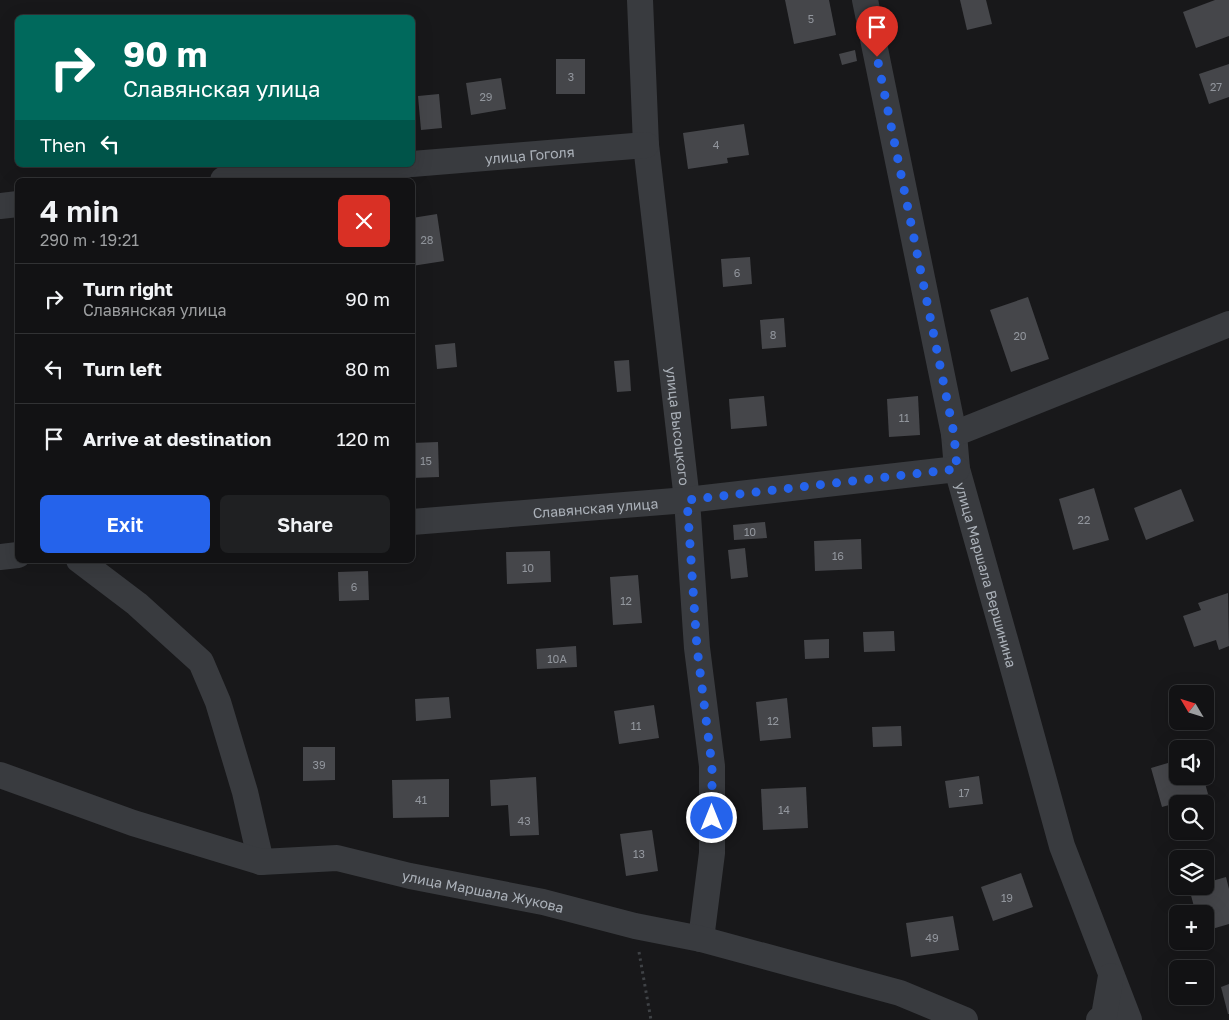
<!DOCTYPE html>
<meta charset="utf-8">
<style>
:root{--surface:#121214;--page:#1f2022;--text:#f1f3f6;--muted:#9c9ea0;--line:#313234;--accent:#2563eb}
body{margin:0;font-family:"Golos Text",sans-serif;background:var(--page);color:var(--text);height:100vh;display:flex;flex-direction:column;font-size:19px;white-space:nowrap}
*{box-sizing:border-box;margin:0}
p{font-size:16px;color:var(--muted)}
.icon{flex:none;width:28px;height:28px;fill:none;stroke:currentColor;stroke-width:2;stroke-linecap:round;stroke-linejoin:round}
.map{position:relative;flex:1;overflow:hidden}
.details{position:absolute;left:15px;top:178px;width:400px;height:385px;display:flex;flex-direction:column;background:var(--surface);border-radius:8px;box-shadow:0 5px 20px #0002,0 0 0 1px var(--line)}
.details>*{flex:none}
.banner{position:absolute;left:15px;top:15px;width:400px;height:152px;border-radius:8px;box-shadow:0 5px 20px #0002,0 0 0 1px var(--line);background:#00695c;color:#fff;overflow:hidden}
.needle{width:32px;rotate:308deg}
.buttons{position:absolute;left:1169px;top:685px;display:grid;gap:10px}
.buttons a{display:grid;place-items:center;width:45px;height:45px;border-radius:8px;background:var(--surface);box-shadow:0 5px 20px #0002,0 0 0 1px var(--line);font-size:25px}
.pin{position:absolute;display:grid;place-items:center;width:42px;height:42px;color:#fff;margin:-51px -21px;border-radius:50% 50% 50% 0;rotate:-45deg;box-shadow:0 0 5px #0007}
.pin .icon{rotate:45deg}
.me{position:absolute;width:55px;margin:-28px;rotate:0deg;stroke-linejoin:round;filter:drop-shadow(0 0 4px #0008)}
.turn{display:flex;align-items:center;gap:18px;height:105px;padding:0 25px;font-size:22px}
.turn .icon{width:65px;height:65px;stroke-width:2.5}
.turn b{display:block;font-size:35px;line-height:42px}
.then{display:flex;align-items:center;height:48px;padding:0 25px;background:#0003;gap:10px;font-size:19px}
.round{display:grid;place-items:center;flex:none;width:52px;height:52px;border-radius:8px;background:var(--page)}
.head{display:flex;align-items:center;justify-content:space-between;height:85px;padding:0 25px}
h1{font-size:30px;font-weight:600;line-height:38px}
.button{display:flex;gap:10px;margin-top:auto;padding:10px 25px}
.button a{flex:1;height:58px;border-radius:8px;background:var(--accent);color:#fff;font-size:20px;font-weight:600;line-height:58px;text-align:center}
.button a+a{background:var(--page);color:var(--text)}
ul{padding:0;list-style:none}
li{display:flex;align-items:center;gap:15px;height:70px;padding:0 25px;border-top:1px solid var(--line)}
li div{flex:1}
li b{display:block;font-size:19px}
li em{font-style:normal}
.map>svg:first-child{display:block}
.building{fill:#45464a}
.lines{fill:none;stroke-linecap:round;stroke-linejoin:round}
.path{stroke:#3f4246;stroke-width:3;stroke-dasharray:2.5 4;stroke-linecap:butt}
.minor{stroke:#393b3f;stroke-width:26}
.route{stroke:#2563eb;stroke-width:9;stroke-dasharray:0 16.2}
.labels{text-anchor:middle;dominant-baseline:central;stroke-width:4.5;stroke-linejoin:round;paint-order:stroke}
.number-label{font-size:11px;fill:#92969d}
.street-label{font-size:14px;fill:#abb1b9;stroke:#131315}
</style>
<div class="map">
<svg width="1229" height="1020" viewBox="0 0 1229 1020">
<rect width="100%" height="100%" fill="#18181a"/>
<g class="building">
<polygon points="785,0 829,0 836,35 794,44"/>
<polygon points="960,0 986,0 992,24 967,30"/>
<polygon points="1215,0 1229,0 1229,36 1196,48 1183,12"/>
<polygon points="855,50 857,61 842,65 839,54"/>
<rect x="556" y="59" width="29" height="35"/>
<polygon points="1229,64 1229,97 1209,104 1199,74"/>
<polygon points="501,78 506,109 471,115 466,83"/>
<polygon points="439,94 442,128 421,130 418,96"/>
<polygon points="744,124 749,155 727,158 728,163 688,169 683,133"/>
<polygon points="437,214 444,261 412,266 412,218"/>
<polygon points="750,257 752,284 723,287 721,259"/>
<polygon points="1028,297 1049,359 1011,372 990,310"/>
<polygon points="784,318 786,347 762,349 760,320"/>
<polygon points="455,343 457,367 437,369 435,345"/>
<polygon points="629,360 631,391 617,392 614,361"/>
<polygon points="764,396 767,426 731,429 729,399"/>
<polygon points="918,396 920,435 889,437 887,399"/>
<polygon points="438,442 439,477 412,478 412,443"/>
<polygon points="1094,488 1109,540 1073,550 1059,499"/>
<polygon points="1181,489 1194,521 1146,540 1134,508"/>
<polygon points="765,522 767,538 734,540 733,525"/>
<polygon points="861,539 862,569 815,571 814,541"/>
<polygon points="745,548 748,577 731,579 728,550"/>
<polygon points="550,551 551,582 507,584 506,552"/>
<polygon points="368,571 369,600 339,601 338,572"/>
<polygon points="638,575 642,623 613,625 610,577"/>
<polygon points="1228,593 1229,646 1219,650 1216,640 1194,647 1183,616 1201,610 1198,603"/>
<polygon points="894,631 895,651 864,652 863,632"/>
<polygon points="829,639 829,658 805,659 804,640"/>
<polygon points="576,646 577,667 537,669 536,649"/>
<polygon points="449,697 451,718 416,721 415,699"/>
<polygon points="787,698 791,738 760,741 756,702"/>
<polygon points="654,705 659,738 619,744 614,711"/>
<polygon points="901,726 902,746 873,747 872,727"/>
<polygon points="303,747 335,747 335,780 303,781"/>
<polygon points="1178,760 1178,776 1203,776 1208,794 1162,807 1151,768"/>
<polygon points="979,776 983,804 949,808 945,781"/>
<polygon points="536,777 539,835 510,836 508,805 491,806 490,780"/>
<polygon points="449,779 449,817 393,818 392,780"/>
<polygon points="806,787 808,828 763,830 761,789"/>
<polygon points="652,830 658,871 626,876 620,834"/>
<polygon points="1021,873 1033,907 993,921 981,887"/>
<polygon points="1226,877 1229,889 1229,924 1205,931 1205,914 1196,914 1189,888 1195,886 1205,886 1205,883"/>
<polygon points="953,916 959,950 911,957 906,923"/>
<polygon points="1229,984 1229,1014 1228,1014 1221,987"/>
</g>
<g class="lines">
<polyline class="path" points="639,952 651,1020"/>
<g class="minor">
<path id="s1" d="M640,0L646,145L687,500L697,648L712,766V853L701,939"/>
<path id="s2" d="M865,0L954,434L957,469L1015,675L1062,846L1129,1020"/>
<path id="s3" d="M412,164L646,145"/>
<polyline points="223,180 406,165"/>
<polyline points="0,206 18,204"/>
<polyline points="954,434 1229,324"/>
<path id="s4" d="M412,522L687,500L957,469"/>
<polyline points="0,557 18,555"/>
<polyline points="79,560 137,604 201,662 218,702 245,792 261,862"/>
<path id="s5" d="M0,775L133,823L261,862L337,858L410,876L543,902L635,926L701,939L900,993L965,1020"/>
<polyline points="1099,1020 1104,1016 1111,976"/>
</g>
</g>
<g class="lines">
<polyline class="route" points="712,818 712,766 697,648 687,500 957,469 954,434 877,57"/>
</g>
<g class="labels">
<g class="number-label">
<text x="811" y="18">5</text>
<text x="571" y="76">3</text>
<text x="1216" y="86">27</text>
<text x="486" y="96">29</text>
<text x="716" y="144">4</text>
<text x="427" y="239">28</text>
<text x="737" y="272">6</text>
<text x="773" y="334">8</text>
<text x="1020" y="335">20</text>
<text x="904" y="417">11</text>
<text x="426" y="460">15</text>
<text x="1084" y="519">22</text>
<text x="750" y="531">10</text>
<text x="838" y="555">16</text>
<text x="528" y="567">10</text>
<text x="354" y="586">6</text>
<text x="626" y="600">12</text>
<text x="557" y="658">10А</text>
<text x="773" y="720">12</text>
<text x="636" y="725">11</text>
<text x="319" y="764">39</text>
<text x="964" y="792">17</text>
<text x="421" y="799">41</text>
<text x="784" y="809">14</text>
<text x="524" y="820">43</text>
<text x="639" y="853">13</text>
<text x="1007" y="897">19</text>
<text x="932" y="937">49</text>
</g>
<g class="street-label">
<text stroke="none"><textPath href="#s3" startOffset="118">улица Гоголя</textPath></text>
<text stroke="none"><textPath href="#s1" startOffset="428">улица Высоцкого</textPath></text>
<text stroke="none"><textPath href="#s4" startOffset="184">Славянская улица</textPath></text>
<text stroke="none"><textPath href="#s2" startOffset="588">улица Маршала Вершинина</textPath></text>
<text stroke="none"><textPath href="#s5" startOffset="501">улица Маршала Жукова</textPath></text>
</g>
</g>
</svg>
<div class="buttons">
<a><svg class="needle" viewBox="-14 -14 28 28"><path d="M0-13l5 13h-10z" fill="#e53935"/><path d="M0 13l5-13h-10z" fill="#9c9ea0"/></svg></a>
<a><svg class="icon" aria-label="sound" viewBox="0 0 24 24"><path d="M4 9h4l5-4v14l-5-4H4zM17 9q2 3 0 6"/></svg></a>
<a><svg class="icon" aria-label="search" viewBox="0 0 24 24"><circle cx="10" cy="10" r="6"/><path d="M15 15l6 6"/></svg></a>
<a><svg class="icon" aria-label="layers" viewBox="0 0 24 24"><path d="M12 4l9 5-9 5-9-5zM3 14l9 5 9-5"/></svg></a>
<a>+</a>
<a>−</a>
</div>
<div class="pin" style="left:877px;top:57px;background:#d93025"><svg class="icon" aria-label="arrive" viewBox="0 0 24 24"><path d="M6 21V4h12l-3 4 3 4H6"/></svg></div>
<svg class="me" style="left:712px;top:818px" viewBox="-20 -20 40 40"><circle r="17" fill="#2563eb" stroke="#fff" stroke-width="3"/><path d="M0-11L8 9 0 5-8 9z" fill="#fff"/></svg>
<div class="banner">
<div class="turn"><svg class="icon" aria-label="right" viewBox="0 0 24 24"><path d="M7 20v-9h11M14 6l5 5-5 5"/></svg><div><b>90 m</b>Славянская улица</div></div>
<div class="then">Then<svg class="icon" aria-label="left" viewBox="0 0 24 24"><path d="M17 20v-9H6M10 6l-5 5 5 5"/></svg></div>
</div>
<section class="details">
<div class="head"><div><h1>4 min</h1><p>290 m · 19:21</p></div><a class="round" style="background:#d93025;color:#fff"><svg class="icon" aria-label="close" viewBox="0 0 24 24"><path d="M6 6l12 12M18 6L6 18"/></svg></a></div>
<ul>
<li><svg class="icon" aria-label="right" viewBox="0 0 24 24"><path d="M7 20v-9h11M14 6l5 5-5 5"/></svg><div><b>Turn right</b><p>Славянская улица</p></div><em>90 m</em></li>
<li><svg class="icon" aria-label="left" viewBox="0 0 24 24"><path d="M17 20v-9H6M10 6l-5 5 5 5"/></svg><div><b>Turn left</b></div><em>80 m</em></li>
<li><svg class="icon" aria-label="arrive" viewBox="0 0 24 24"><path d="M6 21V4h12l-3 4 3 4H6"/></svg><div><b>Arrive at destination</b></div><em>120 m</em></li>
</ul>
<div class="button"><a>Exit</a><a>Share</a></div>
</section>
</div>
